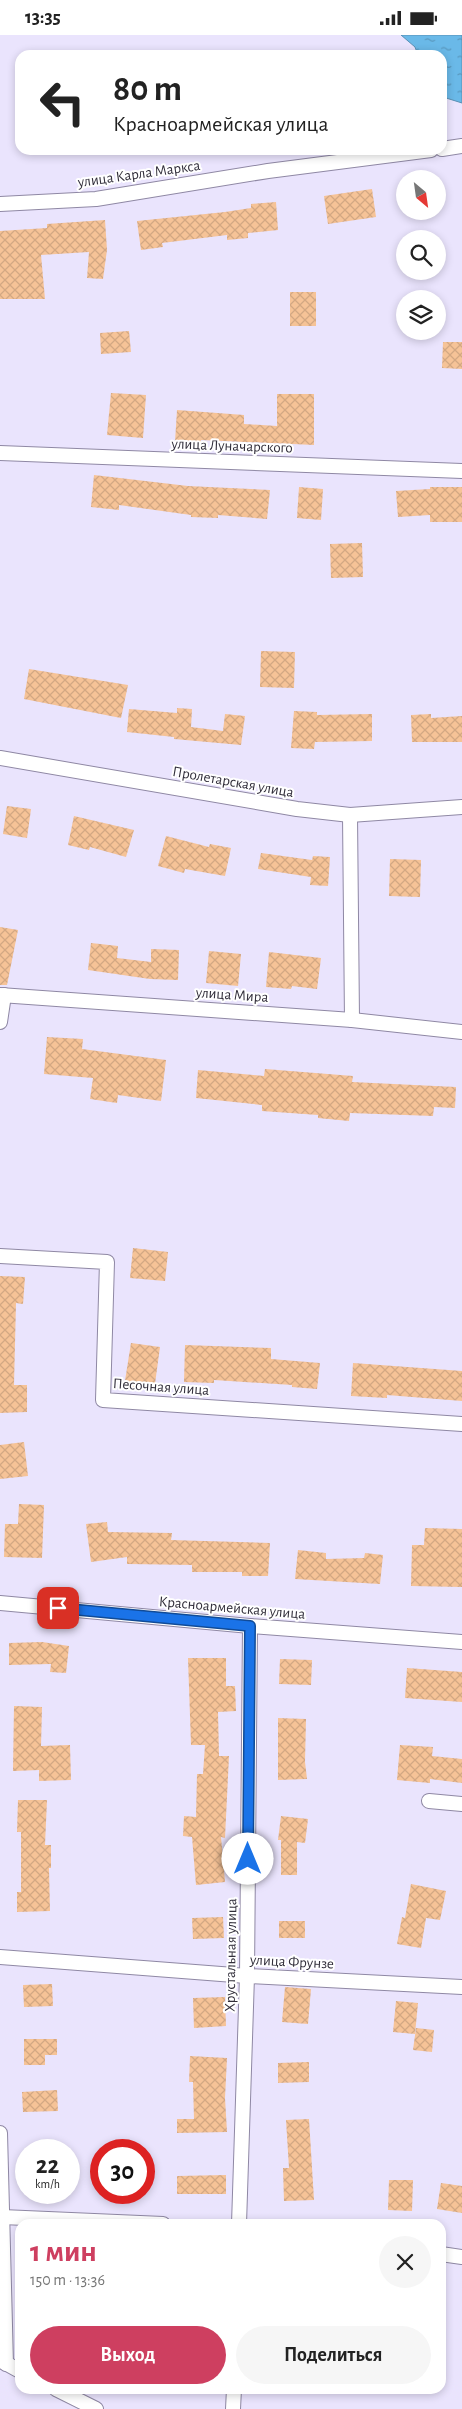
<!DOCTYPE html>
<html lang="ru">
<meta charset="utf-8">
<style>
:root{--surface:#fff;--page:#f6f6f6;--text:#222;--muted:#767676;--accent:#ce3f60}
body{margin:0;font-family:"Alegreya Sans",sans-serif;background:var(--page);color:var(--text);height:100vh;display:flex;flex-direction:column;font-size:19px;white-space:nowrap}
*{box-sizing:border-box;margin:0}
p{font-size:16px;color:var(--muted)}
.icon{flex:none;width:28px;height:28px;fill:none;stroke:currentColor;stroke-width:2;stroke-linecap:round;stroke-linejoin:round}
.map{position:relative;flex:1;overflow:hidden}
.panel{position:absolute;left:15px;top:2184px;width:431px;height:175px;display:flex;flex-direction:column;background:var(--surface);border-radius:15px;box-shadow:0 2px 8px #0003}
.panel>*{flex:none}
.guide{position:absolute;left:15px;top:15px;width:432px;height:105px;border-radius:15px;box-shadow:0 2px 8px #0003;background:#fff;color:var(--text);overflow:hidden}
.needle{width:32px;rotate:151deg}
.controls{position:absolute;left:396px;top:135px;display:grid;gap:10px}
.controls a{display:grid;place-items:center;width:50px;height:50px;border-radius:50%;background:var(--surface);box-shadow:0 2px 8px #0003;font-size:25px}
.speed{position:absolute;left:15px;top:2104px;display:flex;gap:10px;font-size:25px;font-weight:700;text-align:center}
.speed>*{display:grid;place-content:center;width:65px;height:65px;border-radius:50%;background:var(--surface);box-shadow:0 2px 8px #0003;line-height:1}
.speed small{font-size:12px;font-weight:400}
.speed .limit{border:8px solid #d22;background:#fff;color:#111}
.pin{position:absolute;display:grid;place-items:center;width:42px;height:42px;color:#fff;margin:-21px;border-radius:10px;box-shadow:0 2px 8px #0006}
.me{position:absolute;width:55px;margin:-28px;rotate:0deg;stroke-linejoin:round;filter:drop-shadow(0 0 4px #0008)}
.turn{display:flex;align-items:center;gap:18px;height:105px;padding:0 15px;font-size:22px}
.turn .icon{width:65px;height:65px;stroke-width:2.5}
.turn b{display:block;font-size:35px;line-height:42px}
.round{display:grid;place-items:center;flex:none;width:52px;height:52px;border-radius:26px;background:var(--page)}
.summary{display:flex;align-items:center;justify-content:space-between;height:85px;padding:0 15px}
h1{font-size:30px;font-weight:700;line-height:38px;color:var(--accent)}
.cta{display:flex;gap:10px;margin-top:auto;padding:10px 15px}
.cta a{flex:1;height:58px;border-radius:30px;background:var(--accent);color:#fff;font-size:20px;font-weight:700;line-height:58px;text-align:center}
.cta a+a{background:var(--page);color:var(--text)}
.status{display:flex;justify-content:space-between;align-items:center;height:35px;padding:0 25px;background:var(--surface);direction:ltr}
.status svg{height:14px;fill:currentColor}
.map>svg:first-child{display:block}
.water{fill:url(#water-ripples);stroke:#5990b4}
.building{fill:url(#building-cross-hatch)}
.lines{fill:none;stroke-linecap:round;stroke-linejoin:round}
.minor-casing{stroke:#8f88a4;stroke-width:16}
.minor{stroke:#fff;stroke-width:14}
.route-casing{stroke:#114b97;stroke-width:12}
.route{stroke:#1a73e8;stroke-width:9}
.labels{text-anchor:middle;dominant-baseline:central;stroke-width:4;stroke-linejoin:round;paint-order:stroke}
.street-label{font-size:15px;fill:#322f3b;stroke:#fff}
</style>
<div class="status"><b>13:35</b><svg viewBox="0 0 49 12"><path d="M0 12V9h3v3zM5 12V6h3v6zM10 12V3h3v9zM15 12V0h3v12zM26 1h20v11H26zM47 4h2v5h-2z"/></svg></div>
<div class="map">
<svg width="462" height="2374" viewBox="0 0 462 2374">
<defs>
<pattern id="water-ripples" width="26" height="14" patternUnits="userSpaceOnUse" patternTransform="scale(1.25)"><rect width="26" height="14" fill="#6ab9e8"/><path d="M2 4q2-2 4 0t4 0M15 11q2-2 4 0t4 0" fill="none" stroke="#5897bd"/></pattern>
<pattern id="building-cross-hatch" width="8" height="8" patternUnits="userSpaceOnUse" patternTransform="scale(1.25)"><rect width="8" height="8" fill="#f6c397"/><path d="M0 0l8 8M0 8l8-8" fill="none" stroke="#d3a883"/></pattern>
</defs>
<rect width="100%" height="100%" fill="#eae4fd"/>
<polygon class="water" points="401,0 462,0 462,68 443,62 442,20 418,20 415,12"/>
<g class="building">
<polygon points="372,154 376,182 328,189 324,161"/>
<polygon points="276,167 278,195 248,198 248,203 227,205 227,200 162,208 163,212 141,215 137,186 225,177 251,173 251,169"/>
<polygon points="105,185 107,215 103,244 87,243 89,217 41,220 45,264 0,264 0,196 47,193 47,189"/>
<rect x="290" y="257" width="26" height="34"/>
<polygon points="129,296 131,317 101,319 100,298"/>
<polygon points="443,307 462,307 462,334 442,333"/>
<polygon points="111,358 146,360 143,403 107,400"/>
<polygon points="277,359 314,359 314,410 201,405 200,408 175,407 177,375 244,380 244,389 277,391"/>
<polygon points="94,440 188,451 270,455 267,484 218,480 218,483 191,482 191,480 119,470 119,475 91,472"/>
<polygon points="299,452 323,454 321,485 297,483"/>
<polygon points="430,452 462,452 462,487 430,487 430,480 398,482 396,456 430,454"/>
<polygon points="362,508 363,542 331,543 330,509"/>
<polygon points="261,616 295,617 294,653 260,652"/>
<polygon points="29,634 128,650 121,683 24,664"/>
<polygon points="177,673 192,674 191,692 223,696 225,679 245,681 241,710 174,704 174,702 127,697 129,674 177,678"/>
<polygon points="294,676 317,677 317,680 372,679 372,706 315,707 314,714 291,713"/>
<polygon points="431,679 431,683 462,681 462,707 412,707 411,680"/>
<polygon points="7,771 31,774 27,803 3,799"/>
<polygon points="74,781 134,795 126,822 90,812 89,815 68,810"/>
<polygon points="166,801 209,812 210,809 231,813 225,841 185,834 184,838 158,831"/>
<polygon points="261,818 312,825 313,821 330,822 328,851 310,850 311,842 258,834"/>
<polygon points="390,824 421,825 420,862 389,861"/>
<polygon points="0,892 18,895 7,950 0,950"/>
<polygon points="91,908 118,911 117,923 151,927 151,914 179,915 178,945 150,944 88,935"/>
<polygon points="209,916 241,919 238,951 206,948"/>
<polygon points="269,917 321,923 317,954 292,951 291,954 266,952"/>
<polygon points="47,1002 83,1004 82,1014 166,1025 161,1066 118,1060 117,1068 90,1064 93,1043 44,1039"/>
<polygon points="265,1034 353,1041 352,1047 456,1052 455,1073 434,1072 433,1081 350,1078 349,1086 318,1083 318,1080 262,1076 262,1070 196,1063 198,1035 264,1041"/>
<polygon points="133,1213 168,1217 165,1246 130,1243"/>
<polygon points="0,1241 25,1242 23,1269 16,1268 14,1350 27,1350 27,1377 0,1378"/>
<polygon points="131,1308 160,1312 154,1356 124,1352"/>
<polygon points="185,1310 271,1313 271,1324 320,1328 317,1354 292,1352 292,1350 214,1345 214,1348 184,1347"/>
<polygon points="353,1328 462,1336 462,1366 387,1360 387,1363 351,1361"/>
<polygon points="24,1407 28,1441 0,1444 0,1410"/>
<polygon points="19,1469 44,1470 42,1523 4,1522 5,1489 18,1489"/>
<polygon points="107,1487 108,1497 172,1498 171,1505 270,1508 268,1541 242,1541 242,1537 192,1537 192,1530 127,1529 127,1522 91,1527 86,1489"/>
<polygon points="425,1493 462,1494 462,1552 411,1551 412,1510 424,1510"/>
<polygon points="298,1515 326,1518 326,1524 364,1523 365,1518 383,1520 380,1549 295,1544"/>
<polygon points="42,1607 69,1611 66,1638 50,1637 51,1629 9,1630 9,1608"/>
<polygon points="188,1623 226,1623 226,1651 235,1651 236,1676 218,1677 219,1721 229,1721 225,1803 221,1802 225,1847 196,1850 192,1802 183,1801 184,1781 196,1782 197,1739 203,1739 205,1710 191,1710"/>
<polygon points="280,1624 312,1625 311,1650 279,1649"/>
<polygon points="407,1633 462,1637 462,1667 405,1663"/>
<polygon points="14,1671 42,1672 41,1711 70,1710 71,1745 39,1746 39,1735 13,1736"/>
<polygon points="278,1683 306,1684 305,1727 307,1744 278,1745"/>
<polygon points="400,1710 433,1712 432,1721 462,1724 462,1748 430,1744 430,1748 397,1745"/>
<polygon points="18,1765 47,1765 45,1810 51,1810 51,1833 49,1833 50,1876 17,1877 17,1857 21,1857 21,1797 17,1797"/>
<polygon points="281,1781 308,1784 305,1808 297,1807 297,1840 281,1840 281,1805 278,1805"/>
<polygon points="411,1849 446,1856 440,1885 426,1883 421,1913 397,1909 402,1882 405,1883"/>
<polygon points="223,1882 224,1903 193,1904 192,1883"/>
<rect x="279" y="1886" width="26" height="17"/>
<polygon points="52,1949 53,1971 24,1972 23,1950"/>
<polygon points="285,1952 311,1954 308,1989 282,1987"/>
<polygon points="225,1962 226,1991 194,1993 193,1963"/>
<polygon points="396,1966 418,1968 415,1999 393,1997"/>
<polygon points="416,1993 434,1995 432,2017 413,2015"/>
<polygon points="24,2004 57,2004 57,2020 45,2020 45,2030 24,2030"/>
<polygon points="190,2021 227,2023 225,2063 227,2097 177,2098 177,2084 194,2084 193,2047 189,2047"/>
<polygon points="309,2027 309,2047 278,2048 278,2028"/>
<polygon points="57,2055 58,2076 23,2077 22,2057"/>
<polygon points="309,2084 314,2165 284,2166 283,2133 289,2133 286,2085"/>
<polygon points="226,2140 226,2159 177,2159 177,2141"/>
<polygon points="389,2145 413,2145 412,2176 388,2175"/>
<polygon points="441,2148 462,2151 462,2178 437,2174"/>
</g>
<g class="lines">
<g class="minor-casing">
<g id="minor">
<polyline points="442,114 462,111"/>
<polyline points="0,169 96,164 268,136 431,115"/>
<polyline points="0,418 462,436"/>
<polyline points="0,723 297,774 350,780 462,772"/>
<polyline points="350,780 352,985"/>
<polyline points="0,960 352,985 462,997"/>
<polyline points="0,987 4,960"/>
<polyline points="0,1221 107,1227 103,1365 462,1389"/>
<polyline points="0,1568 250,1591 462,1607"/>
<polyline points="429,1766 462,1769"/>
<polyline points="0,1922 247,1941 462,1952"/>
<polyline points="0,2098 6,2329"/>
<polyline points="2,2182 163,2189"/>
<polyline points="239,2189 247,1941 250,1591"/>
<polyline points="441,2219 462,2222"/>
<polyline points="0,2325 20,2336"/>
<polyline points="56,2354 96,2374"/>
<polyline points="233,2374 234,2354"/>
</g>
</g>
<use href="#minor" class="minor"/>
</g>
<g class="lines">
<g class="route-casing">
<polyline id="route" points="58,1573 250,1591 248,1824"/>
</g>
<use href="#route" class="route"/>
</g>
<g class="labels">
<g class="street-label">
<text transform="translate(139 139) rotate(-8)">улица Карла Маркса</text>
<text transform="translate(232 411) rotate(2)">улица Луначарского</text>
<text transform="translate(233 747) rotate(10)">Пролетарская улица</text>
<text transform="translate(232 960) rotate(4)">улица Мира</text>
<text transform="translate(161 1352) rotate(4)">Песочная улица</text>
<text transform="translate(232 1573) rotate(5)">Красноармейская улица</text>
<text transform="translate(231 1920) rotate(-89)">Хрустальная улица</text>
<text transform="translate(292 1927) rotate(3)">улица Фрунзе</text>
</g>
</g>
</svg>
<div class="controls">
<a><svg class="needle" viewBox="-14 -14 28 28"><path d="M0-13l5 13h-10z" fill="#e53935"/><path d="M0 13l5-13h-10z" fill="#767676"/></svg></a>
<a><svg class="icon" aria-label="search" viewBox="0 0 24 24"><circle cx="10" cy="10" r="6"/><path d="M15 15l6 6"/></svg></a>
<a><svg class="icon" aria-label="layers" viewBox="0 0 24 24"><path d="M12 4l9 5-9 5-9-5zM3 14l9 5 9-5"/></svg></a>
</div>
<div class="speed"><div>22<small>km/h</small></div><div class="limit">30</div></div>
<div class="pin" style="left:58px;top:1573px;background:#d93025"><svg class="icon" aria-label="arrive" viewBox="0 0 24 24"><path d="M6 21V4h12l-3 4 3 4H6"/></svg></div>
<svg class="me" style="left:248px;top:1824px" viewBox="-20 -20 40 40"><circle r="19" fill="#fff"/><path d="M0-13L10 11 0 6-10 11z" fill="#1a73e8"/></svg>
<div class="guide">
<div class="turn"><svg class="icon" aria-label="left" viewBox="0 0 24 24"><path d="M17 20v-9H6M10 6l-5 5 5 5"/></svg><div><b>80 m</b>Красноармейская улица</div></div>
</div>
<section class="panel">
<div class="summary"><div><h1>1 мин</h1><p>150 m · 13:36</p></div><a class="round"><svg class="icon" aria-label="close" viewBox="0 0 24 24"><path d="M6 6l12 12M18 6L6 18"/></svg></a></div>
<div class="cta"><a>Выход</a><a>Поделиться</a></div>
</section>
</div>
